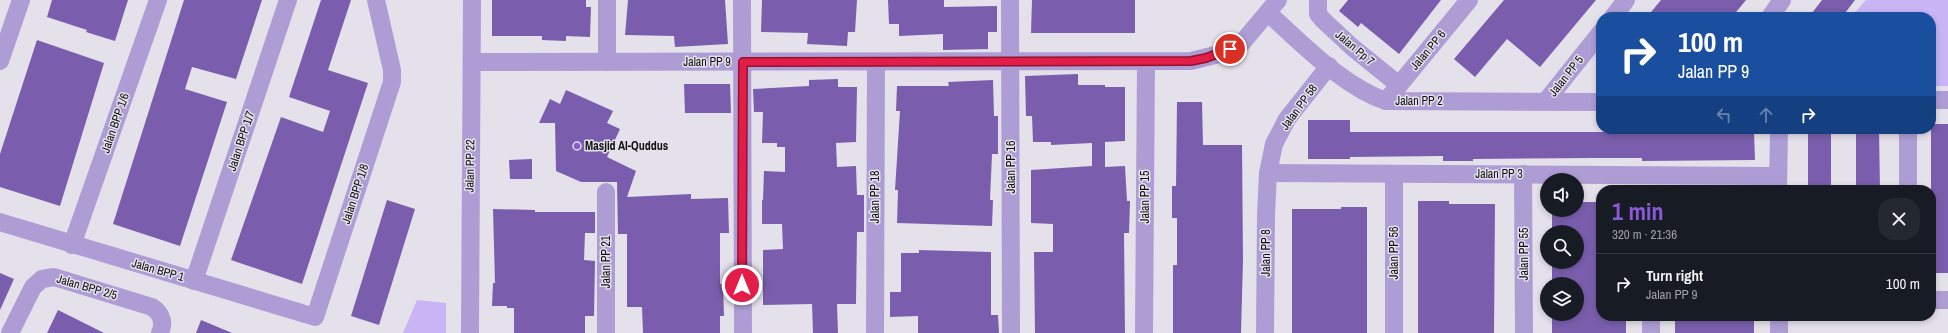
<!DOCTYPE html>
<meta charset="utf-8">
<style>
:root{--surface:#171b24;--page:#242831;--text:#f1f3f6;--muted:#9ea1a6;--line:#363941;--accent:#895ad4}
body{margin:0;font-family:"Archivo Narrow",sans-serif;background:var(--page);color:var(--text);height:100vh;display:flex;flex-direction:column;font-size:15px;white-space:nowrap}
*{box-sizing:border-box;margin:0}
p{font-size:13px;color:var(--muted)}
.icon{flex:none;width:22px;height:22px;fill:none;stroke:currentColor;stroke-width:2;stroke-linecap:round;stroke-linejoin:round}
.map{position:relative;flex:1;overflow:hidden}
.panel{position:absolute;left:1596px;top:185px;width:340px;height:136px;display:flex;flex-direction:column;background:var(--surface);border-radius:16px;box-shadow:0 2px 6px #0003}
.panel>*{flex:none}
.guide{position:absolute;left:1596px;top:12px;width:340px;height:122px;border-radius:16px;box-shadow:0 2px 6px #0003;background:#1a4fa0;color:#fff;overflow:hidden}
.fabs{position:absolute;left:1540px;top:173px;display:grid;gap:8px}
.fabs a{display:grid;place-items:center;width:44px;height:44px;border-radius:50%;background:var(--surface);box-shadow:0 2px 6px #0003;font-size:20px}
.pin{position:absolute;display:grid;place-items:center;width:34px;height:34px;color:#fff;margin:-17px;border:2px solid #fff;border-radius:50%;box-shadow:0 1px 4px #0007}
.me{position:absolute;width:44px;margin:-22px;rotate:0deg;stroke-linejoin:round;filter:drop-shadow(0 0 3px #0008)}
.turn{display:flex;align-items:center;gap:14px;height:84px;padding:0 16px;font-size:18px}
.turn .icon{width:52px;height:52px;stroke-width:2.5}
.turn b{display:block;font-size:28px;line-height:34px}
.lanes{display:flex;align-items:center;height:38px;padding:0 16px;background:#0003;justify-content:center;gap:20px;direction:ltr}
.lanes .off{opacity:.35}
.round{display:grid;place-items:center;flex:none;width:42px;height:42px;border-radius:16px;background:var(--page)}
.headline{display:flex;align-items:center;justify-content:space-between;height:68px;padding:0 16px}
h1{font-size:24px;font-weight:800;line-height:30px;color:var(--accent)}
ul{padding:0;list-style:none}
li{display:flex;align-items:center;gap:12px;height:60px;padding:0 16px;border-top:1px solid var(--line)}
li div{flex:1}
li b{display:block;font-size:15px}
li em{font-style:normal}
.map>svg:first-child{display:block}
.green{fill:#c9b4f6}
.building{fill:#7a5ead}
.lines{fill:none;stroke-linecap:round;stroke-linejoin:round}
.minor{stroke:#ae9dd5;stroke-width:18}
.route-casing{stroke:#92132f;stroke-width:10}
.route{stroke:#e11d48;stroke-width:7}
.poi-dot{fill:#895ad4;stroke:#e4e1eb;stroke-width:1.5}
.labels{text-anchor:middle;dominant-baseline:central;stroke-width:3;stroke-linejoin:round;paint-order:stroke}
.street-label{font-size:12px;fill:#100f12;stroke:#e4e1eb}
.poi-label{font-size:12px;font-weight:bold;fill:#100f12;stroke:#e4e1eb;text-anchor:start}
</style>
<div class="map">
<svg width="1948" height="333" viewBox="0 0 1948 333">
<rect width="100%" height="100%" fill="#e4e1eb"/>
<g class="green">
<polygon points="1866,0 1948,0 1948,86 1931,86 1931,17 1851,17"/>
<polygon points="417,300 446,303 446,333 403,333"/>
</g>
<g class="building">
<polygon points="52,0 128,0 115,41 86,32 87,30 47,17"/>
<polygon points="184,0 262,0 236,79 192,67 185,89 227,102 180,246 113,224"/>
<polygon points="321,0 351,0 328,70 368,83 302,284 231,260 281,117 323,132 330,111 289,97"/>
<polygon points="492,0 586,0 586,7 591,7 590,37 566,36 566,41 542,40 542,36 492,36"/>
<polygon points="628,0 725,0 728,44 675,47 674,36 625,35"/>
<polygon points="762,0 857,0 855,32 848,32 847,46 807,44 808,33 761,32"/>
<polygon points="888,0 944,0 944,7 997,6 997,32 988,32 988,49 943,50 943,34 899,36 899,24 889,24"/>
<polygon points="1032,0 1135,0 1135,33 1031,33"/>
<polygon points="1348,0 1441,0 1399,54 1361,23 1358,27 1339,11"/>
<polygon points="1504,0 1596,0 1540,67 1507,39 1475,77 1454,59"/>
<polygon points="1661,0 1746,0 1732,17 1647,17"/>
<polygon points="1822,0 1855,0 1842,17 1809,17"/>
<polygon points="37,40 104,63 60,206 0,187 0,154"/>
<polygon points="1078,74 1078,85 1105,85 1105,87 1125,87 1125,141 1105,142 1105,167 1125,166 1127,201 1130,201 1129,233 1124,233 1125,333 1035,333 1034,252 1053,252 1053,224 1031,223 1031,170 1092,166 1092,143 1051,145 1051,142 1033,142 1032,116 1026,116 1025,76"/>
<polygon points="838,79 838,87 857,87 856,142 836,143 837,167 856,166 857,195 864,195 864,232 857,232 856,304 837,304 838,333 813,333 812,304 763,305 763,250 783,249 782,224 762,224 762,200 763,200 764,171 785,172 785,147 777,147 777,143 762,143 763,112 754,112 753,89 809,86 809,80"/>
<polygon points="993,80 994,116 998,116 998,154 992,154 990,200 993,200 992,226 897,223 898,190 895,190 900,111 896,111 897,86 949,86 948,82"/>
<polygon points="684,84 730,84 731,113 685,113"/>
<polygon points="566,90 613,111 607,123 620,129 607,157 636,171 627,197 691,194 691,199 728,198 729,233 720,233 720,284 723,283 724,316 720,316 720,333 643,333 642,307 627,307 627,234 618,234 617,182 581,182 556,171 555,123 539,123 550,99 560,104"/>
<polygon points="1177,102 1202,102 1203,145 1242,145 1243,259 1241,333 1173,333 1173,265 1177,265 1177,218 1172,218 1172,186 1176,186"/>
<polygon points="1308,120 1350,120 1350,132 1642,132 1715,130 1715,134 1754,133 1755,160 1642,161 1642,158 1591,158 1473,159 1473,161 1443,161 1443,156 1350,157 1350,159 1308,159"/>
<rect x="1931" y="124" width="17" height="149"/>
<rect x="1808" y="129" width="23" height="61"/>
<polygon points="1856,129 1879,129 1880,190 1856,190"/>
<polygon points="532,159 532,179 510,179 509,160"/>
<polygon points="387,200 415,209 379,325 351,316"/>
<polygon points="1418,201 1449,201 1449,204 1495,204 1494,333 1418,333"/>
<polygon points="1577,202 1601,202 1601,316 1626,316 1626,333 1552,333 1552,314 1577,314 1577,284 1552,284 1552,262 1577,262 1577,232 1552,232 1552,210 1577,210"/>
<polygon points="1341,207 1367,207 1367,333 1292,333 1292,209 1341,209"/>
<polygon points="493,209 535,210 535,212 595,212 595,233 585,233 584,260 595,261 594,316 585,316 585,333 514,333 514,308 507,308 507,306 492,306 493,283 495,283"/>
<polygon points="919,250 991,252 991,315 998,315 999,333 918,333 918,316 890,317 890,292 901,292 901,253 919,253"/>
<polygon points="0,273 14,279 0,310"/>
<polygon points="58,310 104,333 47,333"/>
<rect x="1675" y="316" width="79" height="17"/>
<polygon points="201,320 232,333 196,333"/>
</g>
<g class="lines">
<g class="minor">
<polyline points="607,0 607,62"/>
<polyline points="742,0 743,333"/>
<polyline points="1010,0 1011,333"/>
<polyline points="1318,0 1318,14 1323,20 1352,47 1399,85"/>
<path d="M1268,13C1302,43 1342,86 1386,101L1601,102"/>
<polyline points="1613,17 1626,0"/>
<polyline points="1770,17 1782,0"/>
<polyline points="0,61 21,0"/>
<polyline points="472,62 1191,61 1219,54 1241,44 1278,0"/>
<polyline points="1931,100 1948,100"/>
<polyline points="1386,101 1469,0"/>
<polyline points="1546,101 1601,32"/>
<polyline points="1268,173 1778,176"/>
<polyline points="1394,174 1394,333"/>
<polyline points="1523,174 1524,333"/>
<polyline points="1778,190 1779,131"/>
<polyline points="1908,190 1908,131"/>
<polyline points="606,192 606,333"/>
<polyline points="0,222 315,317 392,82 392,70 376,0"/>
<polyline points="72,245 158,0"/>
<polyline points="194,281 288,0"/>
<polyline points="1931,300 1948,300"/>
<polyline points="1651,316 1651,333"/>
<path d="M10,333L33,287L42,279L54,277L152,307C161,313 165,322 160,333"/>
<polyline points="470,333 472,0"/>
<polyline points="875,333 876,62"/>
<polyline points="1144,333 1146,62"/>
<polyline points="1265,333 1266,215 1268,173 1274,144 1287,119 1329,66"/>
<polyline points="1779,333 1779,316"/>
</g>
</g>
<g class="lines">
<g class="route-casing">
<polyline id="route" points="742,285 743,62 1191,61 1206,58 1230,49"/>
</g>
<use href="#route" class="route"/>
</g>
<circle class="poi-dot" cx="577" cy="146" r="4"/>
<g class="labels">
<g class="street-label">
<text transform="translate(1355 48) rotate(40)">Jalan Pp 7</text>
<text transform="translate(1428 50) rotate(-50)">Jalan PP 6</text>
<text x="707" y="62">Jalan PP 9</text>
<text transform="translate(1566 76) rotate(-52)">Jalan PP 5</text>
<text x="1419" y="101">Jalan PP 2</text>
<text transform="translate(1299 107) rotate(-54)">Jalan PP 58</text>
<text transform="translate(115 123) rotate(-71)">Jalan BPP 1/6</text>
<text transform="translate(241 141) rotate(-72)">Jalan BPP 1/7</text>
<text transform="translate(470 166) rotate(-89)">Jalan PP 22</text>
<text transform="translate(1011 167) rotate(-90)">Jalan PP 16</text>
<text x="1499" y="174">Jalan PP 3</text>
<text transform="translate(355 194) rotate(-72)">Jalan BPP 1/8</text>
<text transform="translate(875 197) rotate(-90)">Jalan PP 18</text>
<text transform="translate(1145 197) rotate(-90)">Jalan PP 15</text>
<text transform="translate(1266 253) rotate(-90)">Jalan PP 8</text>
<text transform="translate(1394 253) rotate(-90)">Jalan PP 56</text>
<text transform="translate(1524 254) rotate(-90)">Jalan PP 55</text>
<text transform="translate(606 262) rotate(-90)">Jalan PP 21</text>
<text transform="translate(158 270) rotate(16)">Jalan BPP 1</text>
<text transform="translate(87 287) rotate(16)">Jalan BPP 2/5</text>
</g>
<g class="poi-label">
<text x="585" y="146">Masjid Al-Quddus</text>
</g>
</g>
</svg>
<div class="fabs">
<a><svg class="icon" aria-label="sound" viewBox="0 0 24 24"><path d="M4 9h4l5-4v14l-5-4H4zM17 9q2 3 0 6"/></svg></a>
<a><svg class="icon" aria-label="search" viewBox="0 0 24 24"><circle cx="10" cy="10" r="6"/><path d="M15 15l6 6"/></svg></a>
<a><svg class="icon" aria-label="layers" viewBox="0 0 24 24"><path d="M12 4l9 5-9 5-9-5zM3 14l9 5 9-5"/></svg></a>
</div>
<div class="pin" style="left:1230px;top:49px;background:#d93025"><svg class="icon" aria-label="arrive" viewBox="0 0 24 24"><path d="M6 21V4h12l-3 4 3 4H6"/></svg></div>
<svg class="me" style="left:742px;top:285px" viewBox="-20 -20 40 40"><circle r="17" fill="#e11d48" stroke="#fff" stroke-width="3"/><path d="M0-11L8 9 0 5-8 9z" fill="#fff"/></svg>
<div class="guide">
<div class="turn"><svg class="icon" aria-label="right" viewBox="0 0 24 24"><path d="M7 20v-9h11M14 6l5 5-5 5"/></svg><div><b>100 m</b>Jalan PP 9</div></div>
<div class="lanes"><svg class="icon off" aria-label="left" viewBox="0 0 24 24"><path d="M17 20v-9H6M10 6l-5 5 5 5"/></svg><svg class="icon off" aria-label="ahead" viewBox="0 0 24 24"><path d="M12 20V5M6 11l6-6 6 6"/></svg><svg class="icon" aria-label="right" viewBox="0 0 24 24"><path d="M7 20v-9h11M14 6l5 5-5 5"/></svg></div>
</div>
<section class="panel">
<div class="headline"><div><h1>1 min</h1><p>320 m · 21:36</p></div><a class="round"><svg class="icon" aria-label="close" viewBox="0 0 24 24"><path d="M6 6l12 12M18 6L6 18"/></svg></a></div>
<ul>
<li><svg class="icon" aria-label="right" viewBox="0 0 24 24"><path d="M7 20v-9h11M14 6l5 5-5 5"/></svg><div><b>Turn right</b><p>Jalan PP 9</p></div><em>100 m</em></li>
</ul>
</section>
</div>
